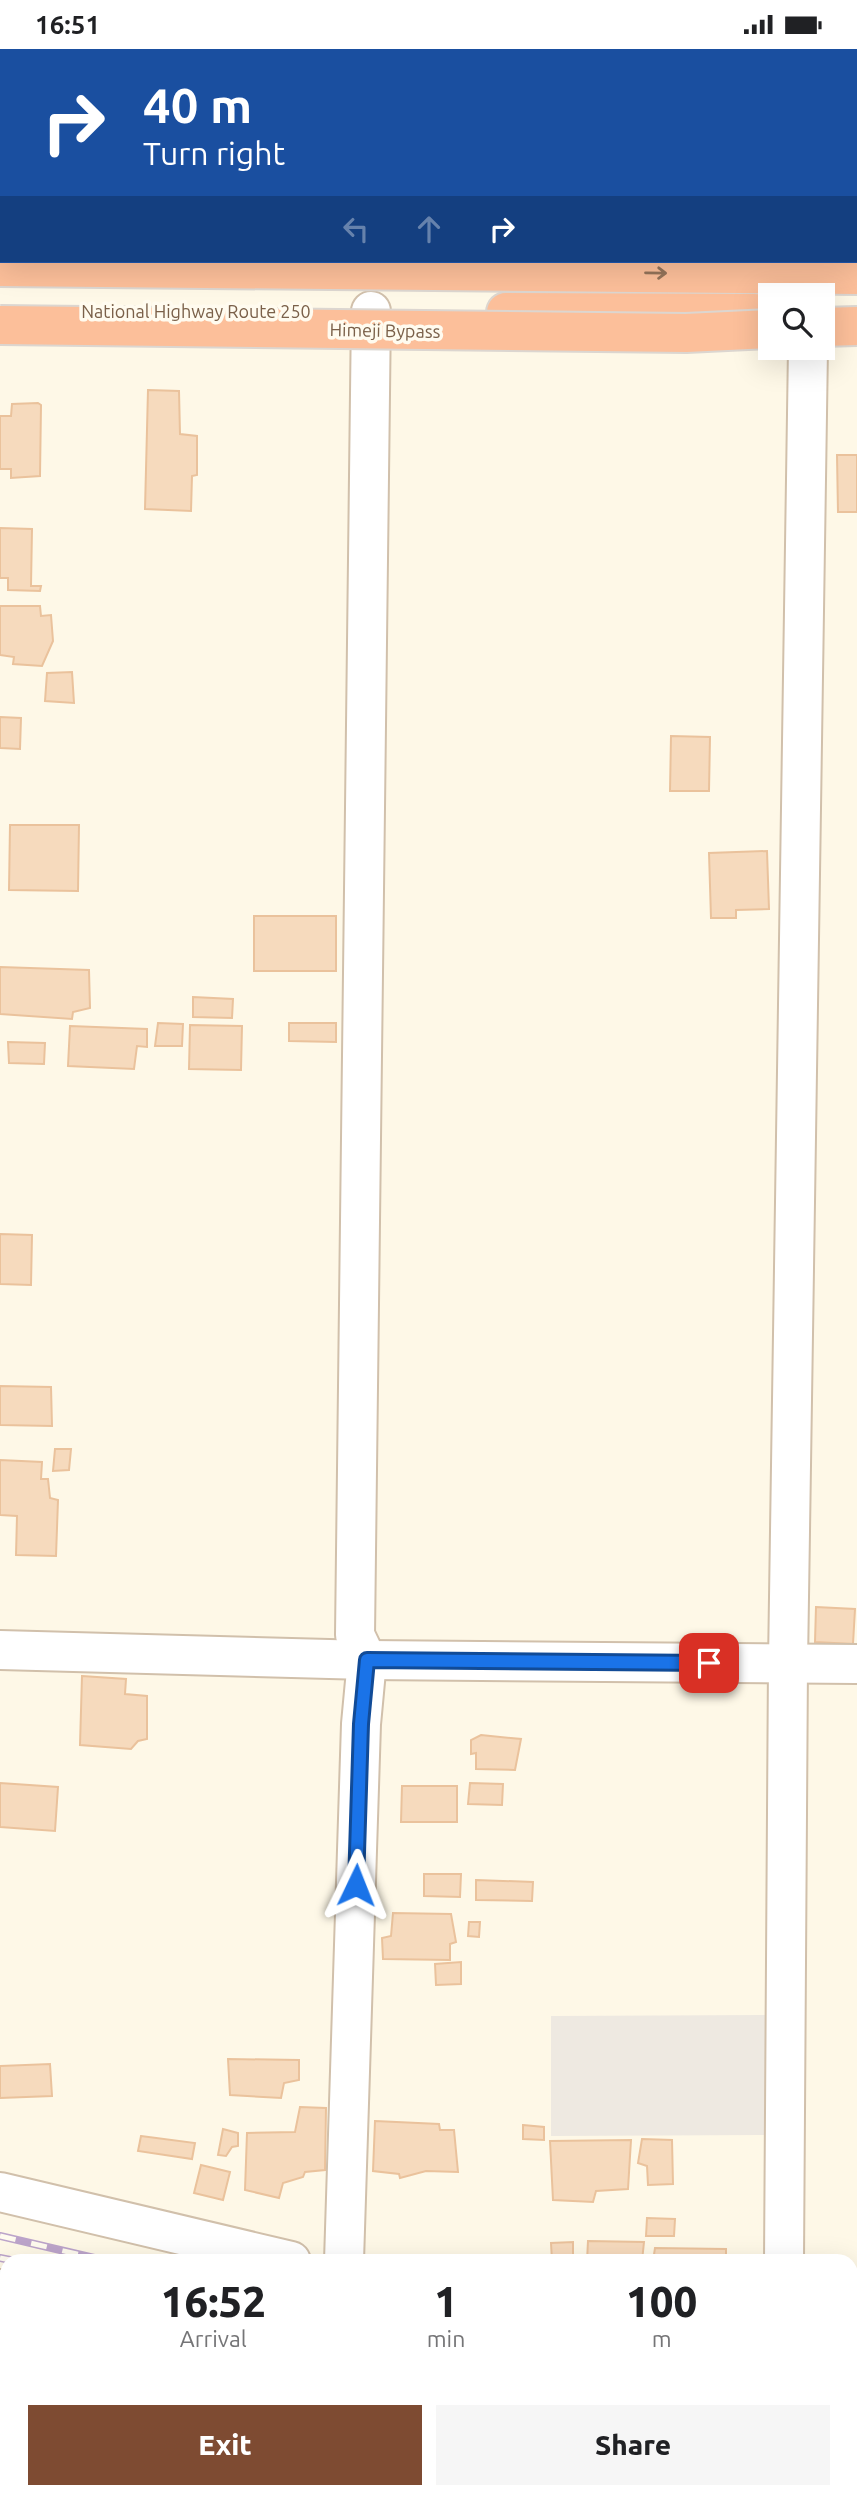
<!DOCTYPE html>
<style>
:root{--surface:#fff;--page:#f6f6f6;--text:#202124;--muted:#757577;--accent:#7e4b32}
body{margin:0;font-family:Ubuntu,sans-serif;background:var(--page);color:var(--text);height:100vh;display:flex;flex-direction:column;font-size:26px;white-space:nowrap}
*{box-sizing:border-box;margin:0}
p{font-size:23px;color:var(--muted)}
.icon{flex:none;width:38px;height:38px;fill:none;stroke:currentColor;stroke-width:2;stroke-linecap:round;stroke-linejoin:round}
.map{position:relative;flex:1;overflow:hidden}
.sheet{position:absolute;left:0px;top:2205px;width:858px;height:245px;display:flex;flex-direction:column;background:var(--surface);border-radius:21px 21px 0 0;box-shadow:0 7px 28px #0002}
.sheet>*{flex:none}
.banner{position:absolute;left:0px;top:0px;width:858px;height:214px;box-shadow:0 7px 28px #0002;background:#1a4fa0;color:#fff;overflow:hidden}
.buttons{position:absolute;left:758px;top:234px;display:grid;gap:14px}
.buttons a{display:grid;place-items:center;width:77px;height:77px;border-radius:0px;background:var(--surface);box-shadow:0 7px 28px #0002;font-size:35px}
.pin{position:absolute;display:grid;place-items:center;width:60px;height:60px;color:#fff;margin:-30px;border-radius:14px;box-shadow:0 4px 10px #0006}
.me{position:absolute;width:77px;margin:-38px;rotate:2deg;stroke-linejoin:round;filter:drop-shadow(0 0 5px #0008)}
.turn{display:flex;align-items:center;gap:24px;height:147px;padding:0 28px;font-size:32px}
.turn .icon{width:91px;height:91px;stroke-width:2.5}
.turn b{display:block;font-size:49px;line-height:60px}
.lanes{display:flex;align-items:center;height:66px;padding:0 28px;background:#0003;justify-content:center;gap:35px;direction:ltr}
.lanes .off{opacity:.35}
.eta{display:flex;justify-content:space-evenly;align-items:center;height:119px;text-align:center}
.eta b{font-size:42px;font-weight:800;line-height:49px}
.cta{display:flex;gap:14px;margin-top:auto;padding:14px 28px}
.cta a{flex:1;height:80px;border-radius:0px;background:var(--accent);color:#fff;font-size:28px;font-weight:800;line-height:80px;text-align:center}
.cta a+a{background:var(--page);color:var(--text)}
.status{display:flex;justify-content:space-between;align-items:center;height:49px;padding:0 35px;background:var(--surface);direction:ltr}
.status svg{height:19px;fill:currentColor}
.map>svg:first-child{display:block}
.industrial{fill:#eee9e1}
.building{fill:#f6dabd;stroke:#eac29c;stroke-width:2}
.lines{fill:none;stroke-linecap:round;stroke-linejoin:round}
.minor-casing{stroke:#d1c0ab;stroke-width:42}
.highway-casing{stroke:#dcd6d0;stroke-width:42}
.minor{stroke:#fff;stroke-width:38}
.highway{stroke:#fcbf9a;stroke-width:38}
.rail-casing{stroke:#bca4ca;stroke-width:8}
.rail{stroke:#fffbef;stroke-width:5;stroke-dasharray:16;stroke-linecap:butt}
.highway-bridge-casing{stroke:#dcd6d0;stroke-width:42;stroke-linecap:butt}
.highway-bridge{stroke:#fcbf9a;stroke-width:38}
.oneway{stroke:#947359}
.route-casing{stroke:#114b97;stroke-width:18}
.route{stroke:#1a73e8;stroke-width:12}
.labels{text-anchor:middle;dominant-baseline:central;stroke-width:7;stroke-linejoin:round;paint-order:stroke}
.street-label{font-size:18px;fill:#7a6049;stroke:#fffbef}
</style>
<div class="status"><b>16:51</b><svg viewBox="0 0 49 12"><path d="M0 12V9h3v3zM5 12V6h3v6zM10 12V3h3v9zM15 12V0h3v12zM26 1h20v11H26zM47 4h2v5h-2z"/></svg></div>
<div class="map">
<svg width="857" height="2450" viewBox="0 0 857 2450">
<rect width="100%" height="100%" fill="#fef8e7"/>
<polygon class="industrial" points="775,1966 775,2086 551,2087 551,1967"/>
<g class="building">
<polygon points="772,0 807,0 826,2 772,2"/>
<rect x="856" y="5" width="1" height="95"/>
<polygon points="148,341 179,342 180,385 197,387 197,426 192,427 191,462 145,460"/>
<polygon points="38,354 41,356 40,427 11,429 11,420 0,420 0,367 11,367 12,355"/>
<polygon points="837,406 857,406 857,463 838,463"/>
<polygon points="0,479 32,480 31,537 41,537 40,542 8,541 8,529 0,529"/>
<polygon points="0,557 40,557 41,567 51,566 53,592 42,617 13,615 14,608 0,606"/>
<polygon points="72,623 74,654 45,652 47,624"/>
<polygon points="0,668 21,669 20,700 0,699"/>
<polygon points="671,687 710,688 709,742 670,742"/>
<polygon points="10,776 79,776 78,842 9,841"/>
<polygon points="767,802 769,860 736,861 736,869 711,869 709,804"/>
<rect x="254" y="867" width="82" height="55"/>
<polygon points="0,918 89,921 90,959 73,963 72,970 0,965"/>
<polygon points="193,948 233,950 232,969 193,968"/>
<polygon points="158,974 183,975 182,997 155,997"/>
<polygon points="289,974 336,974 336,993 289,992"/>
<polygon points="190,976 242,977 241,1021 189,1020"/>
<polygon points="70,977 147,980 147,998 137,997 134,1020 68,1017"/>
<polygon points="8,993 45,994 44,1015 9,1014"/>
<polygon points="0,1185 32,1186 31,1236 0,1235"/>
<polygon points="0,1337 51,1338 52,1377 0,1376"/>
<polygon points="55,1400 71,1400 69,1421 53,1422"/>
<polygon points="0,1411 42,1413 41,1430 48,1430 50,1449 58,1451 56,1507 16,1506 17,1467 0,1466"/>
<polygon points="816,1558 855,1560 853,1595 815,1593"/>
<polygon points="82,1627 126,1630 125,1645 147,1647 147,1690 138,1692 131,1700 80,1696"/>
<polygon points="481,1686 521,1690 515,1721 476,1720 476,1704 471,1705 471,1691"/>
<polygon points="0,1734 58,1738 55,1782 0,1778"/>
<polygon points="470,1734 503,1735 502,1756 468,1755"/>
<polygon points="402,1737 457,1737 457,1773 401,1773"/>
<polygon points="424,1825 461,1825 460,1848 424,1847"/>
<polygon points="476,1831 533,1833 532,1852 476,1851"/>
<polygon points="393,1864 451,1865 456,1893 450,1895 450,1911 383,1910 382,1889 391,1887"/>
<polygon points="469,1873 480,1873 479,1888 468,1887"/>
<polygon points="461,1913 461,1935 436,1936 435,1915"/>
<polygon points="228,2010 299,2011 299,2031 284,2034 281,2049 230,2046"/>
<polygon points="50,2015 52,2047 0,2049 0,2017"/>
<polygon points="300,2058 326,2059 325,2121 305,2123 303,2128 283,2134 279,2149 245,2141 247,2084 295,2083"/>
<polygon points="375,2072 439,2075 440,2081 454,2081 458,2123 426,2122 400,2129 399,2125 373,2122"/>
<polygon points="523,2076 544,2078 544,2091 523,2090"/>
<polygon points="223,2080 238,2084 238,2097 232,2098 226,2107 218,2106"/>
<polygon points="141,2087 195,2094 192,2110 138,2102"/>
<polygon points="642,2090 672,2091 673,2135 648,2136 647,2117 638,2114"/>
<polygon points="631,2091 628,2140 596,2142 593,2153 553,2151 550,2092"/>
<polygon points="201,2116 230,2123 223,2151 194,2144"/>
<polygon points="647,2169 675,2170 674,2187 646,2187"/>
<polygon points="588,2192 644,2193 642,2212 587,2212"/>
<polygon points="573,2193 573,2212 552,2212 551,2194"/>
<polygon points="655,2199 726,2200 726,2212 653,2212"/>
<polygon points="0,2268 7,2269 7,2315 0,2314"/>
<polygon points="0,2376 7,2376 7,2402 0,2403"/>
<rect x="25" y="2443" width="39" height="7"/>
<polygon points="116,2443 283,2443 283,2450 117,2450"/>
<polygon points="525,2443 566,2443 565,2450 525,2450"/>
<polygon points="578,2443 613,2444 613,2450 578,2450"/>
<polygon points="659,2443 698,2444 699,2450 659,2450"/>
<polygon points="742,2445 742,2450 716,2450 716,2446"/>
</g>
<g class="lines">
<g class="minor-casing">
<g id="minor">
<polyline points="440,2 443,0"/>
<polyline points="0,1601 367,1611 857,1615"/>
<polyline points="0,2143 291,2212"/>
<polyline points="344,2212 361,1675 367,1611 355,1586 371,262"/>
<polyline points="784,2212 788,1614 808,299"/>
<polyline points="0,2240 7,2242"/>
<polyline points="850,2344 857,2346"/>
<polyline points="850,2442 857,2444"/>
<polyline points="344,2450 344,2443"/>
<polyline points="783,2450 783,2443"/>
</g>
</g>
<g class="highway-casing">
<g id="highway">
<polyline points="0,218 857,226"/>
<polyline points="506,263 754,264"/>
<polyline points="822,278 857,277"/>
</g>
</g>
<use href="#minor" class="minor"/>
<use href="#highway" class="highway"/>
<g class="rail-casing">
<g id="rail">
<polyline points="0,2187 107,2212"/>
<polyline points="0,2209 15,2212"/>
<polyline points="850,2388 857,2389"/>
<polyline points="850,2410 857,2411"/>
</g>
</g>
<use href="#rail" class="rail"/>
<g class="highway-bridge-casing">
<polyline id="highway-bridge" points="0,276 686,284 770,280"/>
</g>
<use href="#highway-bridge" class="highway-bridge"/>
</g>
<defs><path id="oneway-shaft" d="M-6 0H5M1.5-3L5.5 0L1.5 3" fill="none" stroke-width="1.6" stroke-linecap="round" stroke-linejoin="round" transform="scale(1.75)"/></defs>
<use class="oneway" href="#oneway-shaft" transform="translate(656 224) rotate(1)"/>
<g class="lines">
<g class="route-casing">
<polyline id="route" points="356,1836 361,1675 367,1611 709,1614"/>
</g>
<use href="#route" class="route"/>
</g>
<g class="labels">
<g class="street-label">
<text x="196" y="262">National Highway Route 250</text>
<text transform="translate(385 281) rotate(1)">Himeji Bypass</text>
</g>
</g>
</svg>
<div class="buttons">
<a><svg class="icon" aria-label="search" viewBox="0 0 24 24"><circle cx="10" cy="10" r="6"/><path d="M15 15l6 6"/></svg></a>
</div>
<div class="pin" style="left:709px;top:1614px;background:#d93025"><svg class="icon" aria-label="arrive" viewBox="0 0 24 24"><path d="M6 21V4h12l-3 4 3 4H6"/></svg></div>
<svg class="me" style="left:356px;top:1836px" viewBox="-20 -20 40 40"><path d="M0-17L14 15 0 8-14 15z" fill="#1a73e8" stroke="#fff" stroke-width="4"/></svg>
<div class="banner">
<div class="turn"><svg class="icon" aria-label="right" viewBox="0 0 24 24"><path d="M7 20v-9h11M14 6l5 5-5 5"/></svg><div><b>40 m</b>Turn right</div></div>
<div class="lanes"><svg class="icon off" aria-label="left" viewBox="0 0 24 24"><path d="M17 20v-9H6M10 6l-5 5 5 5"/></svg><svg class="icon off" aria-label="ahead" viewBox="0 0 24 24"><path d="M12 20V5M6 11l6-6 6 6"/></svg><svg class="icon" aria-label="right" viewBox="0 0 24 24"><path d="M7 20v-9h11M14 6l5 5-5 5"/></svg></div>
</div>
<section class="sheet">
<div class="eta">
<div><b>16:52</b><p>Arrival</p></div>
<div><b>1</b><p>min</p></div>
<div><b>100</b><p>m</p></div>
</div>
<div class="cta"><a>Exit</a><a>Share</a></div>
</section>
</div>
